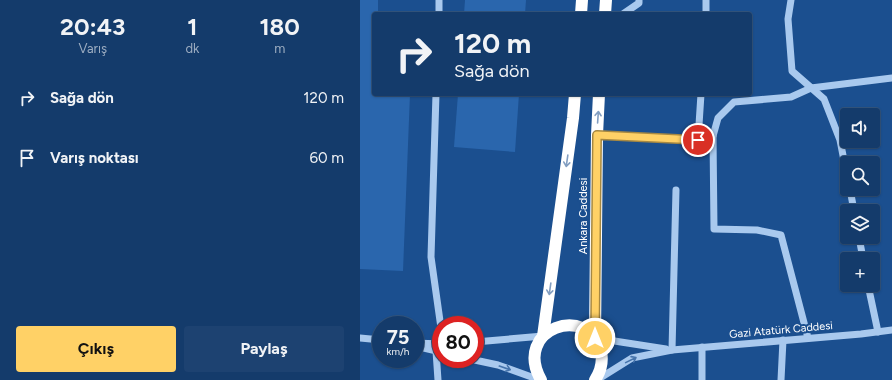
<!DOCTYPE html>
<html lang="tr">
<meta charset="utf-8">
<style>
:root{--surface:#143b6b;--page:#1d4271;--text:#f1f3f6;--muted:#9dadc1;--line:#33557e;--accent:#ffd166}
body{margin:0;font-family:Figtree,sans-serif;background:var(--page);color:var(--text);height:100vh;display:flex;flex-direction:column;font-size:15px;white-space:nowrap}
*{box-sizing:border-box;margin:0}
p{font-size:13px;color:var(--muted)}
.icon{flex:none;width:22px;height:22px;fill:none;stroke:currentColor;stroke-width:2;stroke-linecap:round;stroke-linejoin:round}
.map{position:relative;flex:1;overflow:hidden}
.sheet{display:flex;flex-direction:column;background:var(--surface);width:360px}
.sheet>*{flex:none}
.banner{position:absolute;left:12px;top:12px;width:380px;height:84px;border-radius:4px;box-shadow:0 1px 3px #0004,0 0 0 1px var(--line);background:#143b6b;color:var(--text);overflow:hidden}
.buttons{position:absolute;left:480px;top:108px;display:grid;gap:8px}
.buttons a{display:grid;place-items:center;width:40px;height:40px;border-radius:4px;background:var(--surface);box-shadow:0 1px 3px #0004,0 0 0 1px var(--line);font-size:20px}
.speed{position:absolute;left:12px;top:316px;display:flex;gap:8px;font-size:20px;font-weight:700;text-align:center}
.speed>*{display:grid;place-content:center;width:52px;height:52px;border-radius:50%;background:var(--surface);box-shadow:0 1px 3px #0004,0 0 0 1px var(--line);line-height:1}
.speed small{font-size:10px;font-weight:400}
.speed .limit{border:6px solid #d22;background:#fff;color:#111}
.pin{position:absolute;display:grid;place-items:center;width:34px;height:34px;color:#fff;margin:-17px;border:2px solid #fff;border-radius:50%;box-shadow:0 1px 4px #0007}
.me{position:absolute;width:44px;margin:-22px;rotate:0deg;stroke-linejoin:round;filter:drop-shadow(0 0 3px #0008)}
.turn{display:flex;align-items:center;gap:14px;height:84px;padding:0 16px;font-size:18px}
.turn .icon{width:52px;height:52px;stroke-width:2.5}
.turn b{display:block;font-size:28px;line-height:34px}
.eta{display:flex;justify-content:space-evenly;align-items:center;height:68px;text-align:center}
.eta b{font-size:24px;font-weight:700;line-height:28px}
.primary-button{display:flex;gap:8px;margin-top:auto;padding:8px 16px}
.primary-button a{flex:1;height:46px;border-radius:4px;background:var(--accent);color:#111;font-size:16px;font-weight:700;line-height:46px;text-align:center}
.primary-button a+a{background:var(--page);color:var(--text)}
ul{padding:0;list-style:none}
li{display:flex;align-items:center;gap:12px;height:60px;padding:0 16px}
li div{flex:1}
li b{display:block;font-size:15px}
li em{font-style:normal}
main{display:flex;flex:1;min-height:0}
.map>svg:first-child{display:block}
.building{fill:#2a66ad}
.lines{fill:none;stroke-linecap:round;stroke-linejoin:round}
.minor{stroke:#a9c9ee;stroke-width:7}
.highway{stroke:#fff;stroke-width:12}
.oneway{stroke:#829ec1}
.oneway2{stroke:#4674ac}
.route-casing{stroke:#a68842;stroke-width:10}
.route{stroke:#ffd166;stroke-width:7}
.labels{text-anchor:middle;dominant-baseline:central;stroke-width:4;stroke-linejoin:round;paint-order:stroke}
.street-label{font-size:11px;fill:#fff;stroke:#1b4f8f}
</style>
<main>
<section class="sheet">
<div class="eta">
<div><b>20:43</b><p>Varış</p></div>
<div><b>1</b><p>dk</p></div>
<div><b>180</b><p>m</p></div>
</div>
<ul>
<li><svg class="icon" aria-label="right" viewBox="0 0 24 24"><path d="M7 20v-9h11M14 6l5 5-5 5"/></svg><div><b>Sağa dön</b></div><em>120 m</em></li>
<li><svg class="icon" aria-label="arrive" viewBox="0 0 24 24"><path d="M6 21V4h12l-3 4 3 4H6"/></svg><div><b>Varış noktası</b></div><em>60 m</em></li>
</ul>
<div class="primary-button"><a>Çıkış</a><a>Paylaş</a></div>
</section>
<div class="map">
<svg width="532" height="380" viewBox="0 0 532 380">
<rect width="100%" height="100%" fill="#1b4f8f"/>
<g class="building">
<polygon points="0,0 18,0 18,14 14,14 14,94 50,94 43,271 0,269"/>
<polygon points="105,0 166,0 165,14 104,14"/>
<polygon points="98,94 159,94 155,152 94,147"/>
</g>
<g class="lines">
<g class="minor">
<polyline points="431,0 428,19 432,71 464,99 480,140 487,176"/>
<polyline points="79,14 79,0"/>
<polyline points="263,14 279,3 279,0"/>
<polyline points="346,14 346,0"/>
<polyline points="76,94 71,257 81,328"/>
<polyline points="237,135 338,140 353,136 358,118 374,102 431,97 451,88 532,78"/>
<polyline points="353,136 354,229 397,230 421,235 448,338"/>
<polyline points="338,140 341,94"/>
<polyline points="490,189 494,211"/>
<polyline points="499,237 503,259"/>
<polyline points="508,285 518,332"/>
<polyline points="0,338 21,340"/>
<polyline points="235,338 306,349"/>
<polyline points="115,342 183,336"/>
<polyline points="55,343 81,344"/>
<polyline points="55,346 81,352"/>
<polyline points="342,347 342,380"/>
<polyline points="312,350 316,190"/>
<polyline points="76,351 78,380"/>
<polyline points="110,359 138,365 180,380"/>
<polyline points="237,380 272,358 312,350 501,334 532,330"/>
<polyline points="421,380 423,340"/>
</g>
<g class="highway">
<polyline points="221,14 222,0"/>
<polyline points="245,14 246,0"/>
<polyline points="183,336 213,118 215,94"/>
<polyline points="235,338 237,135 239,94"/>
<path d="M181,380C152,328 229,303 241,351C243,361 241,371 235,380"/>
</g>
</g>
<defs><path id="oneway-shaft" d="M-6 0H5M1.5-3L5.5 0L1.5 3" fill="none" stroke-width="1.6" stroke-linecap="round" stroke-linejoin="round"/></defs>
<g class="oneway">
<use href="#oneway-shaft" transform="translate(238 117) rotate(-86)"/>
<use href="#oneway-shaft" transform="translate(207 161) rotate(98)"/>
<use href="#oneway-shaft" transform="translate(190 289) rotate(98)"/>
</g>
<g class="oneway2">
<use href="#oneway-shaft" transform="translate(271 360) rotate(-26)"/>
<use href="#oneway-shaft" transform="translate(145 368) rotate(19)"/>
</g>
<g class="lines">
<g class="route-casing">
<polyline id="route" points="235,338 237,135 338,140"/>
</g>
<use href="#route" class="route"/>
</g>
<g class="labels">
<g class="street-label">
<text transform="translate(223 216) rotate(-90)">Ankara Caddesi</text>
<text transform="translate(421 330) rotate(-5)">Gazi Atatürk Caddesi</text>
</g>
</g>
</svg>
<div class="buttons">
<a><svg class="icon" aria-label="sound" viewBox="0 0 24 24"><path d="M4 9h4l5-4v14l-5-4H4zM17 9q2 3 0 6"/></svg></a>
<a><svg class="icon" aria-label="search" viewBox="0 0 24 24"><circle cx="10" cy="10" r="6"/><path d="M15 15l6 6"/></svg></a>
<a><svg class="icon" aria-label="layers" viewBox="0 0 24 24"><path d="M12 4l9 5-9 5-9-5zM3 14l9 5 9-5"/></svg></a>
<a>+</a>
</div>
<div class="speed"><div>75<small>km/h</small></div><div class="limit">80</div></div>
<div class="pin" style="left:338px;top:140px;background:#d93025"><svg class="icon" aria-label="arrive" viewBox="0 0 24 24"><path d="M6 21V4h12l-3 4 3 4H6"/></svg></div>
<svg class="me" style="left:235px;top:338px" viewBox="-20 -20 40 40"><circle r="17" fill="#ffd166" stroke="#fff" stroke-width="3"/><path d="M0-11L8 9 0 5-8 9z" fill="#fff"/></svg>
<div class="banner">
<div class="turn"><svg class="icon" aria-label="right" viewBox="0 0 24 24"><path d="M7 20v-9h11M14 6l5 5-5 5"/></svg><div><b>120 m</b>Sağa dön</div></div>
</div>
</div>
</main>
